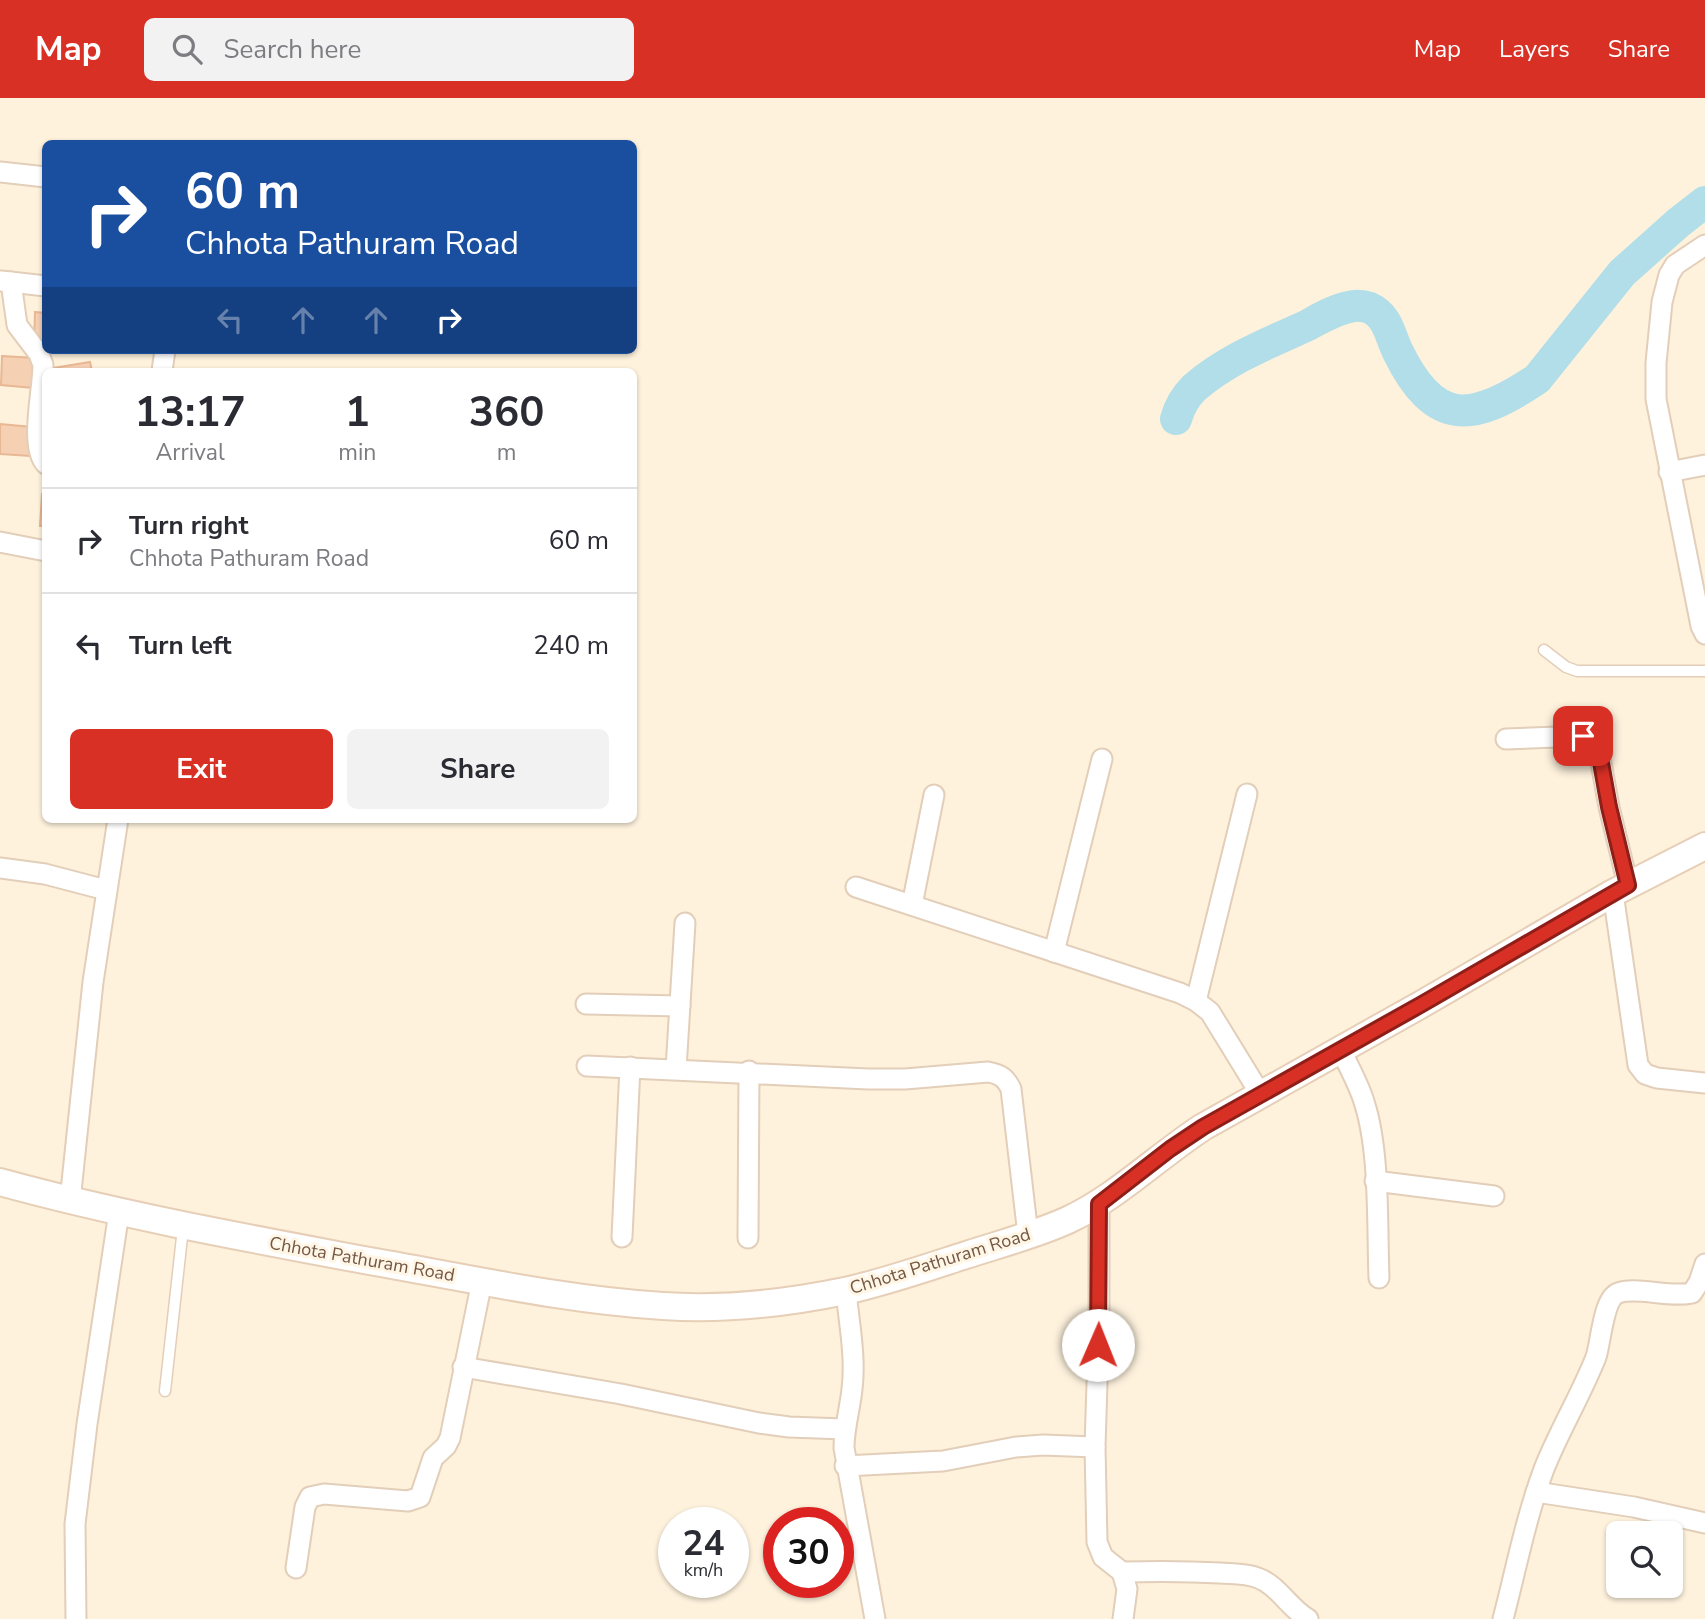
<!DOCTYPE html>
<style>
:root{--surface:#fff;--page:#f2f2f3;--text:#2b2b33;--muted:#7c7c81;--line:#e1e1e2;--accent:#d93025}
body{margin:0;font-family:"Nunito Sans",sans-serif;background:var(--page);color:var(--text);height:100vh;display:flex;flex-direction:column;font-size:26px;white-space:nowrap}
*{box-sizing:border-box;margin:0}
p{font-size:23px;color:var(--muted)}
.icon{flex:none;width:38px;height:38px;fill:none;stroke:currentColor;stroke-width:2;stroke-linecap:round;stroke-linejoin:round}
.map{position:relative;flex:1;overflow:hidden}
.drawer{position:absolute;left:42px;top:270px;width:595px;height:455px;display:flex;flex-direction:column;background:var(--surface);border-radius:10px;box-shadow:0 2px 5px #0004}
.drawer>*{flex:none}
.guide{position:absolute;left:42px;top:42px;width:595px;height:214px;border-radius:10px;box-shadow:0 2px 5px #0004;background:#1a4fa0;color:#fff;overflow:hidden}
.fabs{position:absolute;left:1606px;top:1423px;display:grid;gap:14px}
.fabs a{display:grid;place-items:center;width:77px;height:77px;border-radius:10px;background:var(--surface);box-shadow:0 2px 5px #0004;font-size:35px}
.speed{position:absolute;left:658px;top:1409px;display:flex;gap:14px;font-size:35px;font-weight:700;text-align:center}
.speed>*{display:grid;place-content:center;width:91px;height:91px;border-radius:50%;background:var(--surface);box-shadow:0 2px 5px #0004;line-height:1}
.speed small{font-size:18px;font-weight:400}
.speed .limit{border:10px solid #d22;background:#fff;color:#111}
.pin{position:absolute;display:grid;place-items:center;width:60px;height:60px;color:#fff;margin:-30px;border-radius:14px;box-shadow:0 4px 10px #0006}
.me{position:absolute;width:77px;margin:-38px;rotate:1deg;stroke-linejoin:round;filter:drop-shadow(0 0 5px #0008)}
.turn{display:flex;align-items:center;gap:24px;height:147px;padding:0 28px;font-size:32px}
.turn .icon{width:91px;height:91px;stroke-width:2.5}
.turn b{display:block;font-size:49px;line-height:60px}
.lanes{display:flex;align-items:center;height:66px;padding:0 28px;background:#0003;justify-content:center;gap:35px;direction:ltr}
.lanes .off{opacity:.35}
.eta{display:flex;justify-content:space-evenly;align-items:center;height:119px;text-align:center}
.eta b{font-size:42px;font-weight:700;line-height:49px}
.button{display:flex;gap:14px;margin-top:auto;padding:14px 28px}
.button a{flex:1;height:80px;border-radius:10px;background:var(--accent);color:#fff;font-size:28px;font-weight:700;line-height:80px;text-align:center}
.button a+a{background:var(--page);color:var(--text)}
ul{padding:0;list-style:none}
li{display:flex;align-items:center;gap:21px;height:105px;padding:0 28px;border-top:2px solid var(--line)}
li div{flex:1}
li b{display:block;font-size:26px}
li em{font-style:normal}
header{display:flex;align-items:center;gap:42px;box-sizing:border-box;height:98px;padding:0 35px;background:var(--accent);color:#fff}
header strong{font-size:33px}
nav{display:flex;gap:38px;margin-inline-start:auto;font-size:24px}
.search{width:490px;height:63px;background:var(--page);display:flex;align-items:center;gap:18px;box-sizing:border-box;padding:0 24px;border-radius:10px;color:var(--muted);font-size:26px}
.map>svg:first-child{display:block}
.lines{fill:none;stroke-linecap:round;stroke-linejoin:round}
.river{stroke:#b1dee8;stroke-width:32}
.building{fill:#f5d0b3;stroke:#e8b793;stroke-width:2}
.lane-casing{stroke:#e2ceb9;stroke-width:13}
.street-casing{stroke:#e2ceb9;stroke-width:23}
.secondary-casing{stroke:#e7cfb7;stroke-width:30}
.lane{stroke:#fff;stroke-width:10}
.street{stroke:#fff;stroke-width:19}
.secondary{stroke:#fff;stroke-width:26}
.route-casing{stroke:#8d1f18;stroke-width:18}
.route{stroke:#d93025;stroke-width:12}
.labels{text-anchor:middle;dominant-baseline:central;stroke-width:6;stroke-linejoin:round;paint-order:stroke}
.street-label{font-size:18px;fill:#745745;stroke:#fff6e5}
</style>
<header>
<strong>Map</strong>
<div class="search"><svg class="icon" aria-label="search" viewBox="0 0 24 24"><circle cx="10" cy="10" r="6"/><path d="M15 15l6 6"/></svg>Search here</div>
<nav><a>Map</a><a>Layers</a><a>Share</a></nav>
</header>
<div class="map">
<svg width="1705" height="1521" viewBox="0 0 1705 1521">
<rect width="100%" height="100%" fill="#fef2dd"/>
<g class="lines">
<path class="river" d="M1176,321C1179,310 1186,298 1194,290C1226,262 1268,245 1306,228C1319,221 1334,212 1349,209C1356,207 1364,208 1370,210C1388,218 1390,238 1398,254C1435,330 1473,324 1537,281L1622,175L1678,125L1705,104"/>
</g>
<g class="building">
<polygon points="35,214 46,215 46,248 34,248"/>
<polygon points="2,258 35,260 33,290 1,287"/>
<polygon points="90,264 92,273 54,273 53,270"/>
<polygon points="0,326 32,329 30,358 0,356"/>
<polygon points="42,396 46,396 46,428 40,428"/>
</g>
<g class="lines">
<g class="lane-casing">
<g id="lane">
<polyline points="1544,552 1566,569 1577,573 1705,573"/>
<polyline points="165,1293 183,1130"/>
</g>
</g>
<g class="street-casing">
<g id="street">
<polyline points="0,74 46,79"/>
<polyline points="1705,147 1675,167 1669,177 1662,204 1656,265 1656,301 1701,528 1705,536"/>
<polyline points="1,183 46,188"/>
<path d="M11,184L17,227L39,256L43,267C43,292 29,349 46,366"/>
<polyline points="162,273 165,252"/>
<polyline points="1669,374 1705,367"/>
<polyline points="0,444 46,453"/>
<polyline points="1506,641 1583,638 1593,640 1598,648 1609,709 1628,787"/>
<polyline points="0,770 45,776 106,792"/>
<polyline points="856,789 1180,895 1196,903 1210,914 1261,997"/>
<polyline points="1613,795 1638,967 1645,976 1657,980 1705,985"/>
<polyline points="912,807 934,697"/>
<polyline points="1054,854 1102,661"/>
<polyline points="1196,903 1247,696"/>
<polyline points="586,906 680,908"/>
<path d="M1341,952C1349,970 1360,988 1365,1007C1380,1055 1377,1129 1379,1180"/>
<path d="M587,968L868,981H905L988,974C1000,976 1006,980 1011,991L1028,1137"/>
<polyline points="676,971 685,825"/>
<polyline points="1375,1083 1494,1098"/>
<polyline points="70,1103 93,884 118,721"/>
<polyline points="1099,1106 1099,1222 1095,1349 1097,1444 1103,1459 1122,1474 1127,1491 1123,1521"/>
<polyline points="622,1139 630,969"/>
<polyline points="748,1140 749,973"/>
<path d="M846,1193C849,1225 856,1259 852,1291C850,1311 844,1330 844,1350L875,1521"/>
<polyline points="463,1269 621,1296 759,1325 789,1329 844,1331"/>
<polyline points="845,1368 943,1363 1016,1349 1043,1347 1095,1349"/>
<polyline points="1536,1394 1634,1409 1705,1425"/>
<polyline points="296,1470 305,1409 310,1399 324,1396 408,1403 420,1399 433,1360 446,1348 450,1340 482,1183"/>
<path d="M1122,1474C1156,1473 1187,1473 1220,1475C1232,1476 1246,1475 1258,1480C1278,1487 1289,1510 1308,1521"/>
<polyline points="76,1521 75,1426 87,1326 119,1114"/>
<path d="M1503,1521C1516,1471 1526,1419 1544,1371C1559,1333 1581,1297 1596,1259C1601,1244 1603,1201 1618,1195C1635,1188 1670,1200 1692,1195L1699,1184L1705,1166"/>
</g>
</g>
<g class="secondary-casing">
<path id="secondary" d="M0,1084C120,1117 242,1139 364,1162C463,1179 563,1202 663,1208C723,1212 787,1205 845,1193C886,1184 926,1170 966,1157C1000,1146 1035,1137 1068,1122C1117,1099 1157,1059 1203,1029L1422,906L1613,795L1705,748"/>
</g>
<use href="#lane" class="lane"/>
<use href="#street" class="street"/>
<use href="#secondary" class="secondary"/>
</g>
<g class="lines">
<g class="route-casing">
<polyline id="route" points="1098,1247 1099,1106 1170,1051 1203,1029 1422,906 1628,787 1609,709 1598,648 1593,640 1583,638"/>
</g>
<use href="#route" class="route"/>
</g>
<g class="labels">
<g class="street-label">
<text transform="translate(362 1161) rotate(10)">Chhota Pathuram Road</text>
<text transform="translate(940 1163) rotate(-17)">Chhota Pathuram Road</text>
</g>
</g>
</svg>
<div class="fabs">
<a><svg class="icon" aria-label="search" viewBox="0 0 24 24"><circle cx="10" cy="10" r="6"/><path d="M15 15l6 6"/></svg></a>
</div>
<div class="speed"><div>24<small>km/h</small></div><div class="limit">30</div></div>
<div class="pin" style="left:1583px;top:638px;background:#d93025"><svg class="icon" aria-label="arrive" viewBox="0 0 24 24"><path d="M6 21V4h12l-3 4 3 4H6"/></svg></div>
<svg class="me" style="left:1098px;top:1247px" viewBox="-20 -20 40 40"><circle r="19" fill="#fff"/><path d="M0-13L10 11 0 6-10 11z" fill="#d93025"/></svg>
<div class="guide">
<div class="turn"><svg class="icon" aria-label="right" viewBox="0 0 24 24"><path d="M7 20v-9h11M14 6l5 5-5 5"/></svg><div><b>60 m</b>Chhota Pathuram Road</div></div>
<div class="lanes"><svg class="icon off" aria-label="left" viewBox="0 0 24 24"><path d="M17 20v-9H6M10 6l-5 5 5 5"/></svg><svg class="icon off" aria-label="ahead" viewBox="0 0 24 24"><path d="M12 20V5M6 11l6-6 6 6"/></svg><svg class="icon off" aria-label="ahead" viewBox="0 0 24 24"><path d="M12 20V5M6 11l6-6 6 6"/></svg><svg class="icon" aria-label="right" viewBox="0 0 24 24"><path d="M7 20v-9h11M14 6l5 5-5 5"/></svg></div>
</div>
<section class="drawer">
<div class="eta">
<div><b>13:17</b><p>Arrival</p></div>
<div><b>1</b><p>min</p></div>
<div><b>360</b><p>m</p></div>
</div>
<ul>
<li><svg class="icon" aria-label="right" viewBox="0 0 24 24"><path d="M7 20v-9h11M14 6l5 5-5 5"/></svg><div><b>Turn right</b><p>Chhota Pathuram Road</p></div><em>60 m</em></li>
<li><svg class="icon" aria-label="left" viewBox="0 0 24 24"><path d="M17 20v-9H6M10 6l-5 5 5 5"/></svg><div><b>Turn left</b></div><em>240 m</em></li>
</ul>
<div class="button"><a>Exit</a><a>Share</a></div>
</section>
</div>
